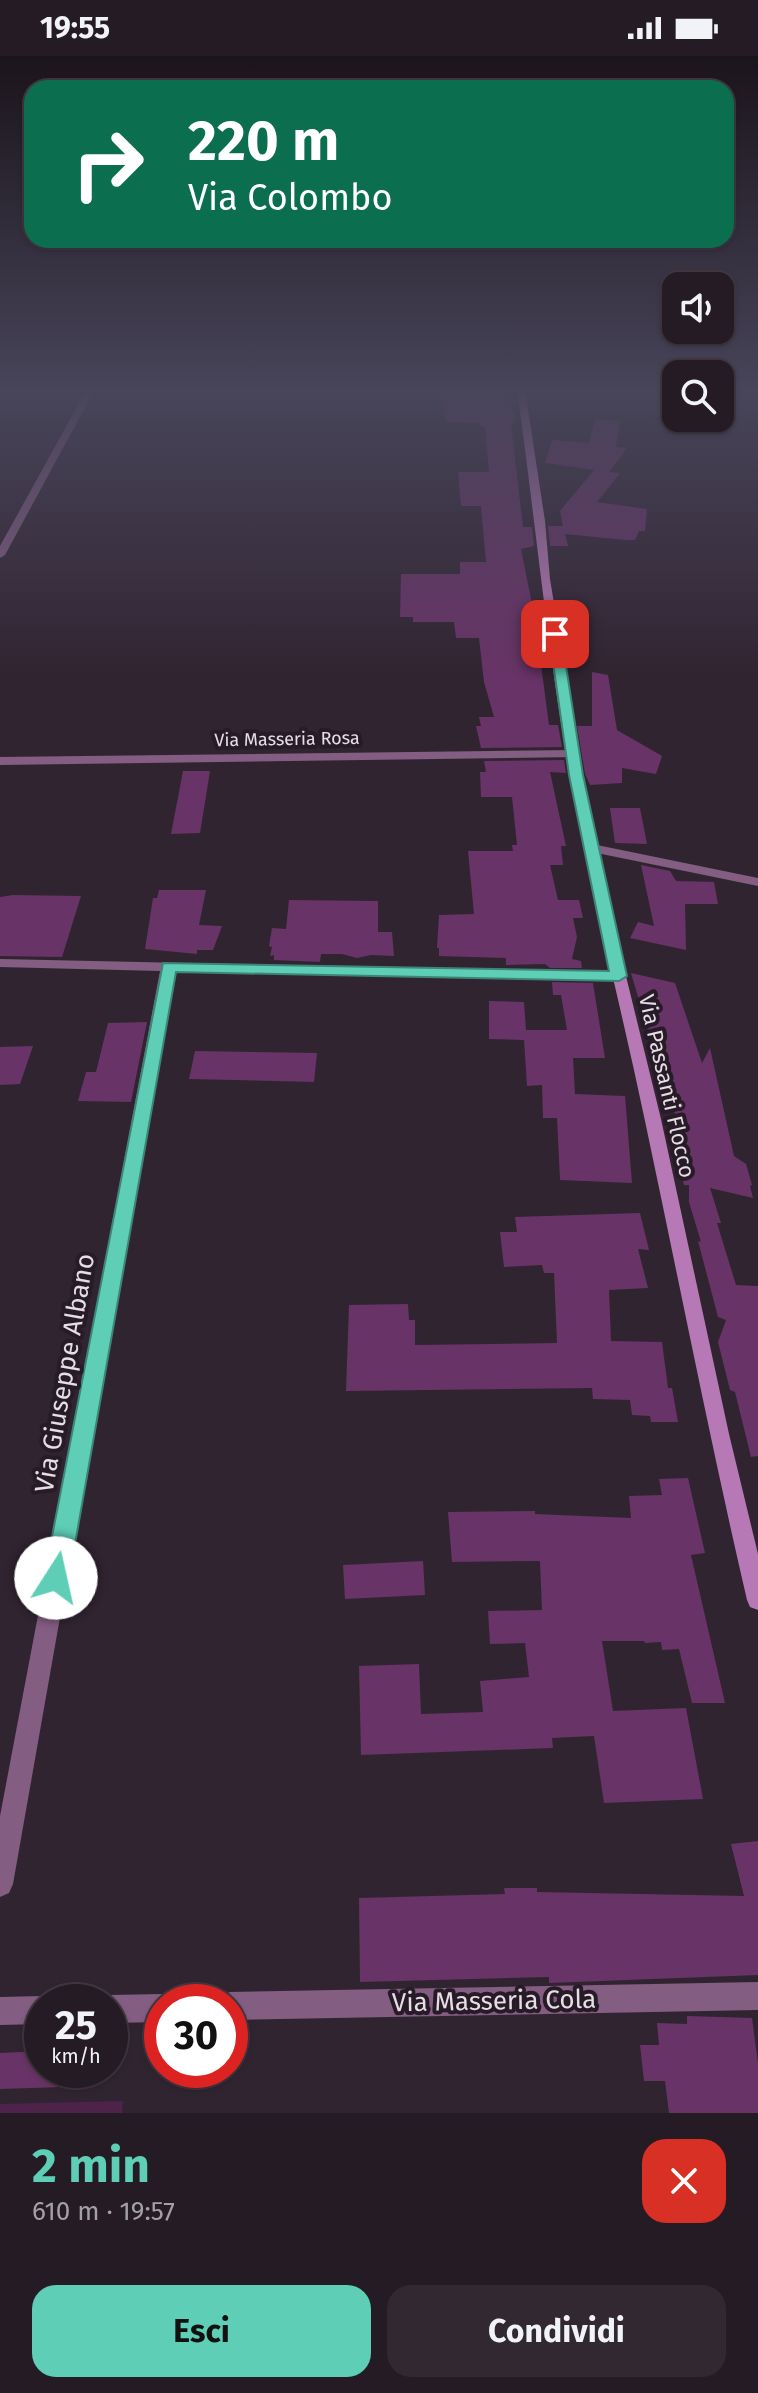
<!DOCTYPE html>
<html lang="it">
<meta charset="utf-8">
<style>
:root{--surface:#251b25;--page:#312832;--text:#f1f3f6;--muted:#a3a1a7;--line:#423942;--accent:#5eceb7}
body{margin:0;font-family:"Fira Sans",sans-serif;background:var(--page);color:var(--text);height:100vh;display:flex;flex-direction:column;font-size:30px;white-space:nowrap}
*{box-sizing:border-box;margin:0}
p{font-size:26px;color:var(--muted)}
.icon{flex:none;width:44px;height:44px;fill:none;stroke:currentColor;stroke-width:2;stroke-linecap:round;stroke-linejoin:round}
.map{position:relative;height:2057px;overflow:hidden}
.panel{display:flex;flex-direction:column;background:var(--surface);flex:1}
.panel>*{flex:none}
.banner{position:absolute;left:24px;top:24px;width:710px;height:168px;border-radius:24px;box-shadow:0 2px 6px #0004,0 0 0 2px var(--line);background:#0b6e4f;color:#fff;overflow:hidden}
.buttons{position:absolute;left:662px;top:216px;display:grid;gap:16px}
.buttons a{display:grid;place-items:center;width:72px;height:72px;border-radius:16px;background:var(--surface);box-shadow:0 2px 6px #0004,0 0 0 2px var(--line);font-size:40px}
.speed{position:absolute;left:24px;top:1928px;display:flex;gap:16px;font-size:40px;font-weight:700;text-align:center}
.speed>*{display:grid;place-content:center;width:104px;height:104px;border-radius:50%;background:var(--surface);box-shadow:0 2px 6px #0004,0 0 0 2px var(--line);line-height:1}
.speed small{font-size:20px;font-weight:400}
.speed .limit{border:12px solid #d22;background:#fff;color:#111}
.pin{position:absolute;display:grid;place-items:center;width:68px;height:68px;color:#fff;margin:-34px;border-radius:16px;box-shadow:0 4px 12px #0006}
.me{position:absolute;width:88px;margin:-44px;rotate:10deg;stroke-linejoin:round;filter:drop-shadow(0 0 6px #0008)}
.turn{display:flex;align-items:center;gap:28px;height:168px;padding:0 32px;font-size:36px}
.turn .icon{width:104px;height:104px;stroke-width:2.5}
.turn b{display:block;font-size:56px;line-height:68px}
.round{display:grid;place-items:center;flex:none;width:84px;height:84px;border-radius:24px;background:var(--page)}
.head{display:flex;align-items:center;justify-content:space-between;height:136px;padding:0 32px}
h1{font-size:48px;font-weight:700;line-height:60px;color:var(--accent)}
.button{display:flex;gap:16px;margin-top:auto;padding:16px 32px}
.button a{flex:1;height:92px;border-radius:24px;background:var(--accent);color:#111;font-size:32px;font-weight:700;line-height:92px;text-align:center}
.button a+a{background:var(--page);color:var(--text)}
.status{display:flex;justify-content:space-between;align-items:center;height:56px;padding:0 40px;background:var(--surface);direction:ltr}
.status svg{height:22px;fill:currentColor}
.map>svg:first-child{display:block}
.green{fill:#4d234c}
.building{fill:#683366}
.lines{fill:none;stroke-linecap:round;stroke-linejoin:round}
.street{fill:#845d82;fill-rule:evenodd}
.secondary{fill:#b779b5;fill-rule:evenodd}
.route{fill:#5eceb7;stroke:#3d8677;stroke-width:2}
.labels{text-anchor:middle;dominant-baseline:central;stroke-width:8;stroke-linejoin:round;paint-order:stroke}
.far-street-label{font-size:18px;fill:#e6dde5;stroke:#271b27}
.street-label{font-size:22px;fill:#e6dde5;stroke:#271b27}
.near-street-label{font-size:26px;fill:#e6dde5;stroke:#271b27}
</style>
<div class="status"><b>19:55</b><svg viewBox="0 0 49 12"><path d="M0 12V9h3v3zM5 12V6h3v6zM10 12V3h3v9zM15 12V0h3v12zM26 1h20v11H26zM47 4h2v5h-2z"/></svg></div>
<div class="map">
<svg width="758" height="2057" viewBox="0 0 758 2057">
<rect width="100%" height="100%" fill="#312431"/>
<polygon class="green" points="123,2045 122,2057 0,2057 0,2048"/>
<g class="building">
<polygon points="439,339 504,339 505,345 511,345 516,367 511,367 523,471 532,471 534,490 521,493 535,563 549,669 558,669 562,691 481,692 476,670 481,670 479,661 494,661 484,626 479,582 456,582 454,566 413,566 413,561 400,561 401,518 460,518 460,506 486,506 481,450 461,450 458,416 489,416 485,371 476,367 446,366"/>
<polygon points="595,363 620,365 616,391 627,392 609,416 620,417 597,446 647,453 645,475 639,475 635,484 626,484 565,478 568,490 550,490 548,470 563,470 560,455 594,414 602,415 545,407 552,384 589,387"/>
<polygon points="592,616 608,619 617,674 662,700 656,718 622,712 622,727 590,729 585,718 577,670 592,670"/>
<polygon points="564,704 566,717 550,716 566,790 561,790 563,809 550,809 558,844 579,844 583,862 573,862 577,881 572,903 581,905 582,912 550,912 545,908 506,909 506,902 439,900 439,892 437,892 439,859 474,858 468,795 513,795 512,789 517,789 512,741 481,741 480,716 486,716 484,705"/>
<polygon points="183,715 210,715 200,777 171,778"/>
<polygon points="610,752 640,752 647,788 615,787"/>
<polygon points="641,809 670,815 676,825 714,826 718,848 685,848 686,894 630,882 638,866 654,870"/>
<polygon points="159,834 206,834 199,869 222,870 213,894 197,894 197,898 145,893 153,842 157,842"/>
<polygon points="13,839 81,840 62,901 0,900 0,841"/>
<polygon points="289,844 378,845 378,876 392,876 394,900 371,899 357,902 342,898 321,898 320,906 274,904 274,899 270,900 272,891 269,890 272,872 286,873"/>
<polygon points="631,917 675,927 702,1007 710,992 734,1100 746,1108 752,1129 750,1130 753,1142 710,1132 721,1167 717,1167 736,1229 758,1230 758,1400 751,1401 735,1336 730,1334 718,1286 726,1264 718,1261 698,1185 701,1186 689,1146 689,1129 684,1129 670,1080 680,1079 655,975 648,975"/>
<polygon points="552,926 593,927 605,1002 573,1002 575,1038 625,1040 632,1127 560,1124 557,1062 543,1062 542,1029 527,1030 524,984 489,983 489,945 524,946 526,974 567,974 561,939 553,939"/>
<polygon points="147,966 131,1046 78,1045 86,1016 96,1016 108,967"/>
<polygon points="33,990 20,1028 0,1029 0,991"/>
<polygon points="195,995 317,997 314,1026 189,1023"/>
<polygon points="640,1157 649,1194 638,1193 648,1232 609,1234 611,1285 662,1286 668,1332 672,1332 678,1366 651,1366 650,1360 632,1359 630,1344 593,1343 592,1332 346,1335 349,1249 408,1248 409,1264 415,1264 415,1289 557,1287 554,1217 544,1217 542,1209 504,1211 500,1176 517,1176 515,1161"/>
<polygon points="688,1422 705,1497 691,1499 725,1647 692,1647 679,1593 662,1594 661,1586 645,1587 644,1585 602,1585 613,1655 686,1652 703,1743 604,1747 594,1680 552,1682 553,1692 361,1699 359,1610 419,1608 421,1658 483,1656 480,1625 529,1621 525,1587 490,1588 488,1555 542,1554 540,1505 452,1506 448,1456 535,1455 535,1458 631,1462 629,1440 662,1439 659,1423"/>
<polygon points="423,1505 425,1539 345,1543 343,1509"/>
<polygon points="758,1785 758,1919 549,1927 549,1921 360,1926 359,1842 505,1838 504,1832 537,1832 537,1836 744,1840 731,1788"/>
<polygon points="687,1960 752,1962 758,2007 758,2057 669,2057 665,2025 644,2025 640,1989 659,1989 657,1967 687,1968"/>
<polygon points="42,1995 42,2014 94,2014 94,2030 0,2033 0,1997"/>
</g>
<g class="lines">
<g class="street">
<polygon points="87,333 95,333 5,499 0,502 0,490"/>
<polygon points="574,694 578,695 578,701 0,709 0,701"/>
<polygon points="592,788 758,822 758,830 587,795 587,789"/>
<polygon points="0,903 619,916 626,920 619,924 174,915 13,1828 9,1837 0,1841 0,1760 160,915 0,911"/>
<polygon points="758,1926 758,1954 230,1964 230,1946 218,1946 220,1940 230,1936"/>
<polygon points="162,1938 172,1942 173,1946 162,1946 162,1966 110,1967 110,1946 99,1946 110,1939"/>
<polygon points="42,1940 52,1946 42,1946 42,1968 0,1969 0,1941"/>
</g>
<path class="secondary" d="M517,333H525L545,465L550,523L582,719L612,863L661,1063L729,1378L758,1498V1554L750,1551L747,1544C710,1385 679,1225 645,1065C621,950 591,836 570,720C547,592 535,462 517,333Z"/>
</g>
<linearGradient id="sky" x2="0" y2="1"><stop stop-color="#1b141b"/><stop offset="0.54" stop-color="#48455a"/><stop offset="1" stop-color="#48455a" stop-opacity="0"/></linearGradient>
<rect width="758" height="621" fill="url(#sky)"/>
<polygon class="route" points="555,574 561,578 583,719 627,920 619,925 176,916 69,1522 65,1530 56,1534 47,1530 44,1522 163,907 609,915 569,719 549,578"/>
<g class="labels">
<g class="far-street-label">
<text transform="translate(287 683) rotate(-1)">Via Masseria Rosa</text>
</g>
<g class="street-label">
<text transform="translate(667 1030) rotate(77)">Via Passanti Flocco</text>
</g>
<g class="near-street-label">
<text transform="translate(65 1317) rotate(-80)">Via Giuseppe Albano</text>
<text transform="translate(494 1945) rotate(-1)">Via Masseria Cola</text>
</g>
</g>
</svg>
<div class="buttons">
<a><svg class="icon" aria-label="sound" viewBox="0 0 24 24"><path d="M4 9h4l5-4v14l-5-4H4zM17 9q2 3 0 6"/></svg></a>
<a><svg class="icon" aria-label="search" viewBox="0 0 24 24"><circle cx="10" cy="10" r="6"/><path d="M15 15l6 6"/></svg></a>
</div>
<div class="speed"><div>25<small>km/h</small></div><div class="limit">30</div></div>
<div class="pin" style="left:555px;top:578px;background:#d93025"><svg class="icon" aria-label="arrive" viewBox="0 0 24 24"><path d="M6 21V4h12l-3 4 3 4H6"/></svg></div>
<svg class="me" style="left:56px;top:1522px" viewBox="-20 -20 40 40"><circle r="19" fill="#fff"/><path d="M0-13L10 11 0 6-10 11z" fill="#5eceb7"/></svg>
<div class="banner">
<div class="turn"><svg class="icon" aria-label="right" viewBox="0 0 24 24"><path d="M7 20v-9h11M14 6l5 5-5 5"/></svg><div><b>220 m</b>Via Colombo</div></div>
</div>
</div>
<section class="panel">
<div class="head"><div><h1>2 min</h1><p>610 m · 19:57</p></div><a class="round" style="background:#d93025;color:#fff"><svg class="icon" aria-label="close" viewBox="0 0 24 24"><path d="M6 6l12 12M18 6L6 18"/></svg></a></div>
<div class="button"><a>Esci</a><a>Condividi</a></div>
</section>
